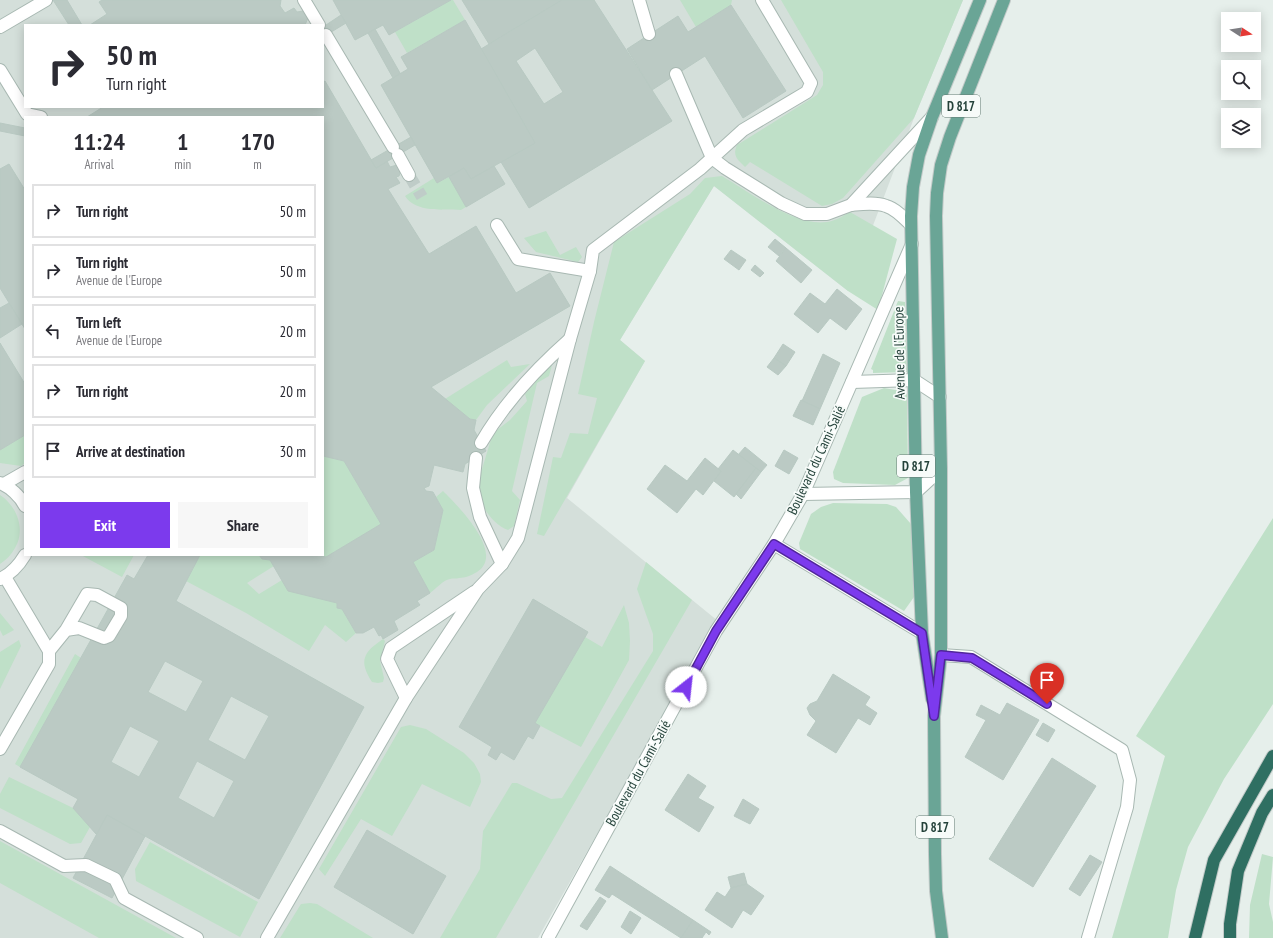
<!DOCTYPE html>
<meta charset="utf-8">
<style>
:root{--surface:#fff;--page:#f7f7f7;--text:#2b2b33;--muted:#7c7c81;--line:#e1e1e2;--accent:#7c3aed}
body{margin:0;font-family:"PT Sans Narrow",sans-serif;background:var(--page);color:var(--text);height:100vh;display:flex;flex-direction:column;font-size:15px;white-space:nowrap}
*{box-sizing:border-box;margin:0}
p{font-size:13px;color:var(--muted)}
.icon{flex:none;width:22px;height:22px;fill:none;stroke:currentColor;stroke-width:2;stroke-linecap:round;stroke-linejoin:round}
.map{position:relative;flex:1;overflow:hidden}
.panel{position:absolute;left:24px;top:116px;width:300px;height:440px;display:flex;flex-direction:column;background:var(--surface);border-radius:0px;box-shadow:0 2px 10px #0003}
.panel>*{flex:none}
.top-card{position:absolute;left:24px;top:24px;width:300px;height:84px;border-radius:0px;box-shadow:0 2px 10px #0003;background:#fff;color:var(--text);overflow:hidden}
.needle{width:26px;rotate:102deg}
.tools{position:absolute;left:1221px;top:12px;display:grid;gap:8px}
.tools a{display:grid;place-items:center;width:40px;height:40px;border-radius:0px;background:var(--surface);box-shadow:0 2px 10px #0003;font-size:20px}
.pin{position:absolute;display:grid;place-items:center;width:34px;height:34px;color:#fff;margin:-41px -17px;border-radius:50% 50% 50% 0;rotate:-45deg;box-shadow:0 0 4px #0007}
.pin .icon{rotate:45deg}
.me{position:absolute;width:44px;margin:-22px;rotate:29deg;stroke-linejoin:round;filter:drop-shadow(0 0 3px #0008)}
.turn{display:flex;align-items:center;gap:14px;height:84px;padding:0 16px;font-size:18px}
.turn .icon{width:52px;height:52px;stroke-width:2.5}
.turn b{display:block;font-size:28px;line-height:34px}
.eta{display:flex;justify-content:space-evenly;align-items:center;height:68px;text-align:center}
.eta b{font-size:24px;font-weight:700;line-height:28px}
.primary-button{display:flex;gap:8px;margin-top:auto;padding:8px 16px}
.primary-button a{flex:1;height:46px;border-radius:0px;background:var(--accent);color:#fff;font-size:16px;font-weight:700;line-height:46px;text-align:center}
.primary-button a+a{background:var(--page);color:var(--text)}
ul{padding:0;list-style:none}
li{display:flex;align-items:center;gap:12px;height:54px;margin:0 8px 6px;padding:0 8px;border:2px solid var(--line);border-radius:0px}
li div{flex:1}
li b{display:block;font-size:15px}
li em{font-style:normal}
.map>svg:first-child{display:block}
.built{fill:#d4dfda;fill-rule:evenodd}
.green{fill:#bfe0c8}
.building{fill:#bbcac4;stroke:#b8c9c2;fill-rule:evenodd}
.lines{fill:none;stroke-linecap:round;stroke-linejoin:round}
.minor-tunnel{stroke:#bfccc8;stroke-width:12;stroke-dasharray:12 6;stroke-linecap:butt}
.minor-casing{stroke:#a8b8b2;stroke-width:14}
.major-casing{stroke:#c2cac8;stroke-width:14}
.highway-casing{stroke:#c2cac8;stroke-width:14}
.minor{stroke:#fff;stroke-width:12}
.major{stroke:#6aa596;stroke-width:12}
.highway{stroke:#2f6f62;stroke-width:12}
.route-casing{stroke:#51269a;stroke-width:10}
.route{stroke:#7c3aed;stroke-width:7}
.labels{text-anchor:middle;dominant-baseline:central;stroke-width:3.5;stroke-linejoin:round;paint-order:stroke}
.shield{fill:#f7fbf9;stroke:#637a73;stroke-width:1}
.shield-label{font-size:13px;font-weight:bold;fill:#24423a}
.street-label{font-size:14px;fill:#24423a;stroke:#f7fbf9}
</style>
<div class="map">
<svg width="1273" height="938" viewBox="0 0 1273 938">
<rect width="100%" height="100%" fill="#e6efeb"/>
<path class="built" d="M0,0H963L914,118L848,291L714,186L620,340L645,361L567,498L718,621L538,938H0ZM25,25H323V107H25ZM25,117H323V555H25Z"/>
<g class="green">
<polygon points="451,0 453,0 465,20 407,53 395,32"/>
<polygon points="680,0 732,0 731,5 696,27"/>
<path d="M781,0H963L914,118L843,198L832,204L822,206L750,162L745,167C738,160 732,156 737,145L817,95L823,85V72Z"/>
<path d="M722,176C749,192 796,227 827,222C835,221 843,216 850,212L897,239L878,310L848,291L714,186L620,340L645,361L544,536L537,534L553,457L561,458L570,433L588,434L597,398L578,394L594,322L614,242L690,194L705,178Z"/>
<path d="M449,177L466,207L461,210C443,209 416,213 405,196L434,178L437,183Z"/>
<polygon points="546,231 560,255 576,247 582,257 578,262 536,252 524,238"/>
<polygon points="898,301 905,302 907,372 873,373 873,370 871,369"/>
<polygon points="507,360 511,367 530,364 487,405 476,420 470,419 445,399"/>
<path d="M552,365L549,376L537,383L512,491L520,500L514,526L508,530C489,523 475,498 479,479L492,436L497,430L510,420L527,401L525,394L535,383L536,373Z"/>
<polygon points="884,388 902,391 907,394 908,478 895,485 843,483 834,479 833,472 862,397"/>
<polygon points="25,435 25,463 21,466 0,463 0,450"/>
<polygon points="323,456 344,461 381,524 326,557 319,555 323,555"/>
<path d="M443,491C458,506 506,554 477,572C472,575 465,578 459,578C456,579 453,578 450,579C443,580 436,589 430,593L413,562L434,550L443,510L436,497Z"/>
<path d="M0,495C17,506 26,530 15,548C11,555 6,560 0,564Z"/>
<polygon points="833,503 887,504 896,507 911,524 914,597 904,611 800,549 799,543 811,514 821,507"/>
<polygon points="1273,518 1273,704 1224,779 1188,847 1176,890 1168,938 1112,938 1165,756 1136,736"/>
<polygon points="81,555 134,555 122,577"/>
<polygon points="200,555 259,555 262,559 270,560 274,566 247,583 259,594 282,580 337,603 337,608 342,609 356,633 346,642 325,625 309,651 246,613 186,581"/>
<polygon points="646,562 692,600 496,938 440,938 480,869 483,831 512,783 517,783 551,799 562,798 653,651 653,634 637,589"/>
<polygon points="624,605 629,623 630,641 629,660 581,747 535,723 585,637 602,647"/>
<polygon points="0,613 14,630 3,636 0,630"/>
<path d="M383,639L385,641L380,661L384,678L383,682L378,683L372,682C358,660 364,652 383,639Z"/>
<polygon points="19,640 21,646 0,689 0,652"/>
<polygon points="75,654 81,658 20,767 15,764"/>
<polygon points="410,725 426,729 464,753 474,763 480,774 481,782 470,807 422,784 392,836 361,819 325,876 319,869 401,727"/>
<polygon points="9,777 73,808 90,827 81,843 70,844 0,808 0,794"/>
<polygon points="0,841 176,938 99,938 0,883"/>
<polygon points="150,842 258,902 240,937 136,881 135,869"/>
<polygon points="1262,854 1273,857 1269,904 1273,922 1273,938 1249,938 1250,905"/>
<polygon points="310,903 317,904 373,938 280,938 301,904"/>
</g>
<g class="building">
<polygon points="53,0 67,0 82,25 69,25"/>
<polygon points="102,0 281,0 280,6 285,13 294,8 297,12 303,11 308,18 305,25 90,25 107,14 99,2"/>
<polygon points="333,0 451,0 389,35 383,25 355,40"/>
<polygon points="462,0 562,0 489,44"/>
<path d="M562,0H594L672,121L529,208L501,162L535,143L481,49ZM535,48L563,92L544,104L516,61Z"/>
<polygon points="731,5 786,91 743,118 705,56 652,90 627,49 678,16 688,32"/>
<polygon points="341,15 346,23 323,37 323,27"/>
<polygon points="465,20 535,143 471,179 464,168 437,183 381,85 408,69 401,57"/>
<polygon points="375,29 400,73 393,78 368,33"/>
<polygon points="325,81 376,168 387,161 390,167 397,165 400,167 401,170 399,176 396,177 400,183 388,189 429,254 476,226 516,293 550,273 570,306 431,387 470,419 476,420 474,430 486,451 465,464 463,472 434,465 429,486 424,488 426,491 433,492 443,510 434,550 413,562 430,593 417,601 420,605 394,621 398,630 383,639 381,635 379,636 374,627 363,633 356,633 342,609 337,608 337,603 288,591 270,560 262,559 259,555 319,555 326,557 381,524 344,461 323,456 323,117 87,117 103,107 323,107 323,82"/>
<polygon points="0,123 25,128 25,136 0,131"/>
<polygon points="411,137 415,145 376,168 371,160"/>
<polygon points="9,164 25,190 25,329 0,288 0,169"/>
<polygon points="494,166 505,184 466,207 449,177 464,168 471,179"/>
<polygon points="775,239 786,248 779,256 768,247"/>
<polygon points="786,248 812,270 801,283 776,261"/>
<polygon points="731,250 746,260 739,270 724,259"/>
<polygon points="755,265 764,273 760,277 751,270"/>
<polygon points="837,289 862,309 846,330 830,318 818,333 794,314 810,293 825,304"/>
<polygon points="9,303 22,324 0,338 0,308"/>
<polygon points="0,343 25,384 25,435 0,450"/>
<polygon points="783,344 795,352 786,366 774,358"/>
<polygon points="823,354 840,363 820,409 802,401"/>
<polygon points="774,358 786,366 778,375 767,367"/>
<polygon points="801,400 820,409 813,425 793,416"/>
<polygon points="745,447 767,465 761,472 738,455"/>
<polygon points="733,450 756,468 734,497 714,481 721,471 718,469"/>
<polygon points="784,450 798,458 789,474 775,466"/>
<polygon points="705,458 721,471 703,495 696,489 677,513 647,489 665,465 687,481"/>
<polygon points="756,468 761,472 741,499 736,494"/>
<path d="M148,555H200L176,601L364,707L259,899L145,836L135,854L96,834L73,808L78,799L20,767L127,575L134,579ZM165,661L203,681L186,712L148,692ZM231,696L269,716L245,760L208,740ZM130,726L159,741L139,777L111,762ZM197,761L234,781L214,818L178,798Z"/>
<polygon points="533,599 588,632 535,723 540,726 533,739 528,736 514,760 501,752 496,760 488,755 492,747 459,727"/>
<polygon points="833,674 870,697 865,705 877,713 870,725 858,718 836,753 807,735 816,721 810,715 807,708 810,704 817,701"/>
<polygon points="1007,703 1039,720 1003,780 965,757 986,720 976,715 981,705 1000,715"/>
<polygon points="1043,723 1055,730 1048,742 1036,735"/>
<polygon points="1052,758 1096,786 1033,887 989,859"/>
<polygon points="688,774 706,786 698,798 714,807 699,832 665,810"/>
<polygon points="743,799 759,809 750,824 734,816"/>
<polygon points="107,815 145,836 112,898 73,878"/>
<polygon points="367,830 446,876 413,934 334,887"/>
<polygon points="1090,855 1102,862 1080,896 1069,889"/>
<polygon points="610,866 693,920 681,938 612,894 609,898 595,890"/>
<polygon points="744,873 747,884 731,888 728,877"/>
<polygon points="747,884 764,896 751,915 743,910 732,928 705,910 717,892 725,897 731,888"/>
<polygon points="600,897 606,901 587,930 580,926"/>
<polygon points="630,911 641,918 631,934 621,927"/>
<polygon points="693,920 711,932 709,935 706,932 702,938 681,938"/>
</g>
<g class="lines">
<polyline class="minor-tunnel" points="409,175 422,197"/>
<g class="minor-casing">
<g id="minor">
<polyline points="304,0 319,25"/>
<polyline points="639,0 649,34"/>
<polyline points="0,27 46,0"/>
<polyline points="326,35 393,147"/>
<polyline points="0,70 27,114 41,117"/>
<polyline points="676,74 712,158 725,168 781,203 805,214 827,214 851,205 932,117"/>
<polyline points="398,155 409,175"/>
<path d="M851,205C862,204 875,202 886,206C896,209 904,218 911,225"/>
<polyline points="497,225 518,259 590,271"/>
<polyline points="852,382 914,380 940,397"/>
<path d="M481,443C504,403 536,369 570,339"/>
<polyline points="476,458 473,488 480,517 502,564"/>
<path d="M0,483C10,487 20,496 25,506"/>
<polyline points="4,484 25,472"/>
<polyline points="803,494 916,492 941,469"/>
<polyline points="774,544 922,633"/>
<path d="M0,579C11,574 19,565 25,555"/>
<polyline points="49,651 66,630 87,594 97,595 121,608 121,616 109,636 104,638 79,628 66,630"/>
<polyline points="941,655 971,657 1122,750 1130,780 1127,807 1088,938"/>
<polyline points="406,698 387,659 391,648 474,592"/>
<polyline points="0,749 49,664 49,651 5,577"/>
<polyline points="0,831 64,866 86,865 115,879 124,898 197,938"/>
<polyline points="267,938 406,698 478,589 502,564 518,538 570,339 590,271 593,250 700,169 743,130 807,92 811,83 762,0"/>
<polyline points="548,938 716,631 774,544 803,494 912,244"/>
</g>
</g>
<g class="major-casing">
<g id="major">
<polyline points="932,699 922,633 916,492 911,216 913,187 919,155 932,117 980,0"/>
<polyline points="942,938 936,891 935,854 934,716 941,655 941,469 936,216 937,193 941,165 950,137 1004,0"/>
</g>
</g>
<g class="highway-casing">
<g id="highway">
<polyline points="1195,938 1214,860 1273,756"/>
<polyline points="1230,938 1230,924 1238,871 1262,813 1273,795"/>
</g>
</g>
<use href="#minor" class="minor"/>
<use href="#major" class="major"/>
<use href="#highway" class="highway"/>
</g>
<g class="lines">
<g class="route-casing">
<polyline id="route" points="686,687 716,631 774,544 922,633 934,716 941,655 972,658 1047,704"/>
</g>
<use href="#route" class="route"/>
</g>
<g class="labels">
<g class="shield">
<rect x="942" y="95" width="38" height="22" rx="3"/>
<rect x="897" y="455" width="38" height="22" rx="3"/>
<rect x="916" y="816" width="38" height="22" rx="3"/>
</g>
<g class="shield-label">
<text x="961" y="106">D 817</text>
<text x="916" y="466">D 817</text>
<text x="935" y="827">D 817</text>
</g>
<g class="street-label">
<text transform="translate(899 353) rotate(-91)">Avenue de l'Europe</text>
<text transform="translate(816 460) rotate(-65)">Boulevard du Cami-Salié</text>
<text transform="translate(638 773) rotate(-61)">Boulevard du Cami-Salié</text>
</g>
</g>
</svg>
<div class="tools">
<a><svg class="needle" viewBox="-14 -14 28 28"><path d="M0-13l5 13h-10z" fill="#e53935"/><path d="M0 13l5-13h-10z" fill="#7c7c81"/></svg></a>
<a><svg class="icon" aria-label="search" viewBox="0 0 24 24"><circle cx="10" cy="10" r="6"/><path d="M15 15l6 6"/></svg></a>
<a><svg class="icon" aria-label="layers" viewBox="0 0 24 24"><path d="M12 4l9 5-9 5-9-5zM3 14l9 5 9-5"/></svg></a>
</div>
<div class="pin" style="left:1047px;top:704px;background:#d93025"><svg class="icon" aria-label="arrive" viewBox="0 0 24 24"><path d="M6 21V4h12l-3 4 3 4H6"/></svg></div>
<svg class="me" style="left:686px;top:687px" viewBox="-20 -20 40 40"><circle r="19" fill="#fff"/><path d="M0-13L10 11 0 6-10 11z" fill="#7c3aed"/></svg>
<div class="top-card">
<div class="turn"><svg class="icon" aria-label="right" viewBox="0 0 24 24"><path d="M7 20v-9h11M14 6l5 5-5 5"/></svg><div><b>50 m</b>Turn right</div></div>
</div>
<section class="panel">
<div class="eta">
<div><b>11:24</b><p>Arrival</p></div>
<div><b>1</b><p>min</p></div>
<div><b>170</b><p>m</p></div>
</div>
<ul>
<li><svg class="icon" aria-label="right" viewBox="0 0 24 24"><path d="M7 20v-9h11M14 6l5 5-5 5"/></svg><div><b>Turn right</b></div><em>50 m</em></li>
<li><svg class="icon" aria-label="right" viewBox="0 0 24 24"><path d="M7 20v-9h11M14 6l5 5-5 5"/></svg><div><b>Turn right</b><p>Avenue de l'Europe</p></div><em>50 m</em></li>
<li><svg class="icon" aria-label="left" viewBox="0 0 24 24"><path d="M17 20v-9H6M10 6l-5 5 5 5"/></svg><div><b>Turn left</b><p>Avenue de l'Europe</p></div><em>20 m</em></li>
<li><svg class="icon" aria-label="right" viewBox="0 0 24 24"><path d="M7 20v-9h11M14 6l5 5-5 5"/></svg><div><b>Turn right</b></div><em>20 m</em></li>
<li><svg class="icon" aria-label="arrive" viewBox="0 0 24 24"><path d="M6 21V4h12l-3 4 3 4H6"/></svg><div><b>Arrive at destination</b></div><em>30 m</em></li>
</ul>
<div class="primary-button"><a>Exit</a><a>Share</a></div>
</section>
</div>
